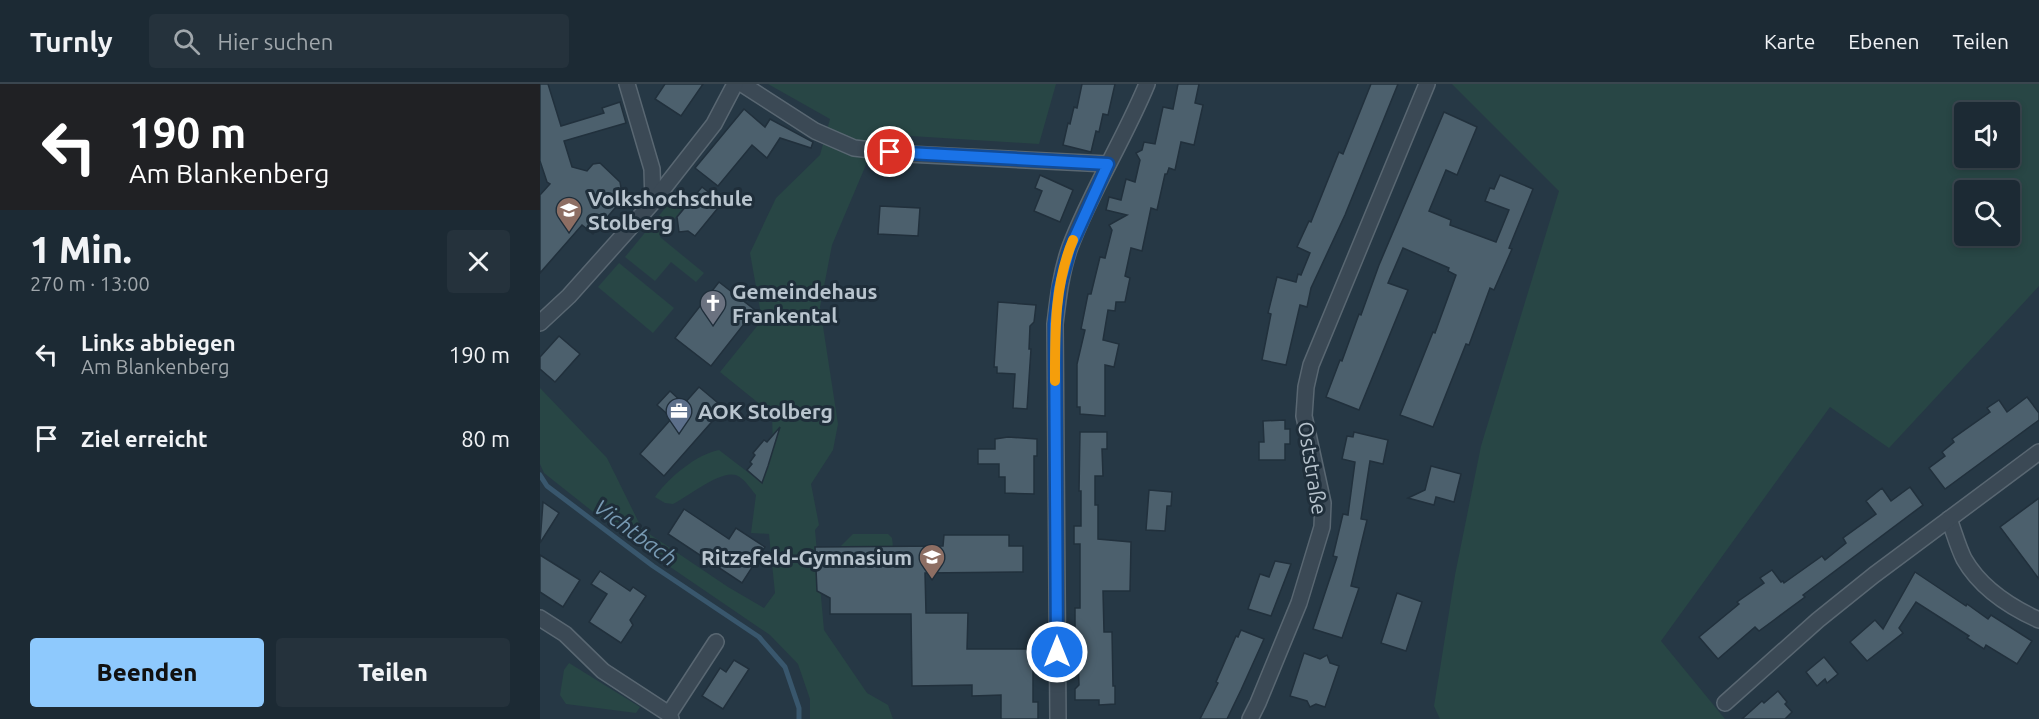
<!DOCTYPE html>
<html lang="de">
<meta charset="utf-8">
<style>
:root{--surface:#1c2a34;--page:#25323c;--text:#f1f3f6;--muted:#a0a7ac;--line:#3a464f;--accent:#8ec9fd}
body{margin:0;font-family:Ubuntu,sans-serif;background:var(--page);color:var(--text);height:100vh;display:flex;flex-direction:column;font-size:22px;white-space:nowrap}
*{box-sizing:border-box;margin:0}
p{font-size:20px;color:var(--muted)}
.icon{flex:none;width:33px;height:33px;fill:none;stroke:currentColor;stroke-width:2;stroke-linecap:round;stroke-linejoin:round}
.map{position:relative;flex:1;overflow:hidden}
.drawer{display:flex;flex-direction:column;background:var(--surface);width:540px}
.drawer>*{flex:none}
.banner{background:#202124;color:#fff;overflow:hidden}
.buttons{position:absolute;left:1414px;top:18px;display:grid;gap:12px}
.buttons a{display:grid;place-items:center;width:66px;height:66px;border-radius:6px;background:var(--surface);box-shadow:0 3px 9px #0003,0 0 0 2px var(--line);font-size:30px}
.pin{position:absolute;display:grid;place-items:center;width:51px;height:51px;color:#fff;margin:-26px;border:3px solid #fff;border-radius:50%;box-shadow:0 2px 6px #0007}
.me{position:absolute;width:66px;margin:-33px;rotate:0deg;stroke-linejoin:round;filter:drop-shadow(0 0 4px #0008)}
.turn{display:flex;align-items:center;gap:21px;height:126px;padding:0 30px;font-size:27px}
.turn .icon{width:78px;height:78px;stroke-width:2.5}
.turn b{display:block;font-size:42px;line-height:51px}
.round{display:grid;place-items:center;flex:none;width:63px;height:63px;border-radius:6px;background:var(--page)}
.head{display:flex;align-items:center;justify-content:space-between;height:102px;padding:0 30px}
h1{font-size:36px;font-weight:800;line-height:45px}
.button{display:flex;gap:12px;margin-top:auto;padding:12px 30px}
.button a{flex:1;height:69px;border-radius:6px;background:var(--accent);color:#111;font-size:24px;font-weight:800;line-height:69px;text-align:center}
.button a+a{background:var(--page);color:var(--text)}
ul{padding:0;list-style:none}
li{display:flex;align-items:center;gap:18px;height:84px;padding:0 30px}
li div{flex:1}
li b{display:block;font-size:22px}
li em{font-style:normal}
header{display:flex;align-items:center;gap:36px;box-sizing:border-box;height:84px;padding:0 30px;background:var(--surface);border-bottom:2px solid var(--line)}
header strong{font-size:28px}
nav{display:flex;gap:33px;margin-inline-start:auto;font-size:21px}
.search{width:420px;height:54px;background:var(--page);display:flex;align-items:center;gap:15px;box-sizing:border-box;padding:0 21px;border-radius:6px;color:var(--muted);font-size:22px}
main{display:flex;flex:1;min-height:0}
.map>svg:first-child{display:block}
.green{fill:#284645;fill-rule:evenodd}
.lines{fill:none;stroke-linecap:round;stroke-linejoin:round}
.stream{stroke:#39576d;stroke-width:5}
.building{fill:#4c606d;stroke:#21303c;stroke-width:1.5}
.minor-casing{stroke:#596772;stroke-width:18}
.minor{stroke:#3b4955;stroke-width:15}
.route-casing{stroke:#114b97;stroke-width:15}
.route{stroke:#1a73e8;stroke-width:10}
.slow{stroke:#f59e0b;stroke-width:10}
.labels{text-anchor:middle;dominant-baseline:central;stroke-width:6;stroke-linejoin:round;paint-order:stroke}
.poi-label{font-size:21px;font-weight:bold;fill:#b8c4ce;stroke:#1f2e3a;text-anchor:start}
.street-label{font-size:21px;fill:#b8c4ce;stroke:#1f2e3a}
.water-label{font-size:22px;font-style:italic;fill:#7799b2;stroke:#1f2e3a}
</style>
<header>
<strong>Turnly</strong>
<div class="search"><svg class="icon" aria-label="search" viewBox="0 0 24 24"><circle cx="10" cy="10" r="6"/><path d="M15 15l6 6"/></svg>Hier suchen</div>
<nav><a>Karte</a><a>Ebenen</a><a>Teilen</a></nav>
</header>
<main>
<section class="drawer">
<div class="banner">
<div class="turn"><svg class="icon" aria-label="left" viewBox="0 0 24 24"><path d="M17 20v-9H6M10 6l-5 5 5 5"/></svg><div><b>190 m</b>Am Blankenberg</div></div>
</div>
<div class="head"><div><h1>1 Min.</h1><p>270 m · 13:00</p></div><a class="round"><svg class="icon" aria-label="close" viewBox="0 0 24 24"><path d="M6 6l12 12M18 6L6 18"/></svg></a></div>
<ul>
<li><svg class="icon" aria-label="left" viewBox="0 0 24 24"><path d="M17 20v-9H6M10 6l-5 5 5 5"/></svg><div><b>Links abbiegen</b><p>Am Blankenberg</p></div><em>190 m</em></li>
<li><svg class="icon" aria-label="arrive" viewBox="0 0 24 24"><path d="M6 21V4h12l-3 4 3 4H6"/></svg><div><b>Ziel erreicht</b></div><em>80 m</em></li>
</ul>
<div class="button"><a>Beenden</a><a>Teilen</a></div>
</section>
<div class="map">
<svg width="1499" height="635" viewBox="0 0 1499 635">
<rect width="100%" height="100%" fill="#263845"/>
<g class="green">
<path d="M228,0H516L499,60L339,50L292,161L280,223L298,340L293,366L271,400L279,441L275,446L284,546L327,609L348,621L353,635H270V615L258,580L230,551L76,446L4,389L0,380V304L67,374L102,445L188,503L224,524L235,509L229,450L211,449L216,411C210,404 204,394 196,391C180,386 147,413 133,420L125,419L115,413C128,394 157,370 179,366L222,399L233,364L232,330L180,288L222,236L210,169L236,114L280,71L290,35Z"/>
<path d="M912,0H1499V202L1349,364L1290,323L1121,557L1185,635H900L894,622L915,491L941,362L1019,107ZM1425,28H1470V74H1425ZM1425,106H1470V152H1425Z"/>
<polygon points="140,106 150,115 120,153 164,189 156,198 131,178 115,197 85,173"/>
<polygon points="79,179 134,224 113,249 58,203"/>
<polygon points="313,450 348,450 352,454 353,463 300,463"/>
<polygon points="29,579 100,623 96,629 26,620 20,611 24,586"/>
</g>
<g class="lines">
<polyline class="stream" points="0,391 7,402 113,482 219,553 245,583 259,624 259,635"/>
</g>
<g class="building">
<polygon points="0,0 8,0 21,42 64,29 62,24 80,18 86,39 24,57 32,83 47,87 53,80 60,79 80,98 81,104 75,112 81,117 53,150 42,141 0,189 0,111 10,100 7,98 0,77"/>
<polygon points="125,0 163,0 141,32 115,15"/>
<polygon points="542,0 575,0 568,31 563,30 559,48 556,47 551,68 523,61 528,39 530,40 534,23 537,24"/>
<polygon points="638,0 659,0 655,19 663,21 654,61 641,58 635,86 629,84 627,90 625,90 617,126 611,124 602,167 591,164 585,192 590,194 585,218 576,218 575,227 568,226 563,256 579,260 574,283 565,281 565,332 540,330 540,323 537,323 537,280 545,246 541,245 548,210 551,210 560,173 565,174 572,146 569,141 587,131 566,126 569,113 581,116 586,95 595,98 600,76 596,69 602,66 604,58 615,60 623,23 633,25"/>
<polygon points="831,0 858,0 805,131 771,204 767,223 760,221 746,281 722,276 731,230 728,229 737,193 756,198 758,190 761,191 770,169 757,163 769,137 771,138 799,68 803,70"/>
<polygon points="204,25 225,43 230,35 273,58 271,64 240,54 227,74 212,61 178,102 155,84"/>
<polygon points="904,28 937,43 917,91 906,86 889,127 911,136 910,141 956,158 969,126 945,117 950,104 954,105 960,91 993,105 969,164 972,165 954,206 950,204 929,261 926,260 893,343 860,331 893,248 895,249 916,191 908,187 909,184 863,164 848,199 868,206 819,326 786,313 800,276 802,277 819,230 821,231 839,181"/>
<polygon points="500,91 533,106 520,138 494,127 502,107 495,104"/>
<polygon points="162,103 182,119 155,152 148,147 139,148 137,133"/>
<polygon points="340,122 380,124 378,152 338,150"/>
<polygon points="179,198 215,226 171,282 135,254"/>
<polygon points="458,218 496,221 494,238 490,242 489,265 491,265 487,325 473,324 475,290 457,289 457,283 454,283"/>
<polygon points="19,252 40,270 15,298 0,285 0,273"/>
<polygon points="159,303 184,324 124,392 100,370 132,334 117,321 130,307 144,320"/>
<polygon points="1487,313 1499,329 1499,336 1405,405 1389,384 1405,372 1402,368 1414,358 1412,355 1450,328 1447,324 1459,316 1467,328"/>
<polygon points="745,336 745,345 750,345 750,360 745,360 745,376 719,376 719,358 724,358 723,337"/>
<polygon points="240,343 228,382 222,399 207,386 212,380 210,378 215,371 213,369 224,356 227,358"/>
<polygon points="540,348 567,348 567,365 562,365 563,392 555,392 555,421 558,421 558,455 591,458 590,507 563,507 564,548 572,548 573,602 575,602 575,620 559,621 559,616 535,616 535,605 539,601 538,573 535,573 535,524 540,524 540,460 534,460 534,442 541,442 541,407 539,407"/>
<polygon points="814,348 848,356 843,380 830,377 821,435 827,436 811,502 819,504 802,554 773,545 797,473 793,472 803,430 808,431 815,378 802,375 807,352 813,353"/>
<polygon points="468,353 497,355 497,372 494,372 494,410 465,409 465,393 459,393 459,380 438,380 438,365 455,365 455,355"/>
<polygon points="891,382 921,390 914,418 896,413 894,421 868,414 885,406"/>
<polygon points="1370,403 1383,421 1263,511 1265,513 1234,536 1219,547 1215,543 1178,575 1159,553 1199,520 1197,518 1224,499 1220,494 1232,486 1241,498 1243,497 1244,499 1282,472 1285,476 1306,459 1303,454 1336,430 1326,417 1342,404 1351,417"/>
<polygon points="609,406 632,408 631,422 627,422 625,447 606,446"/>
<polygon points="1499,414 1499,495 1460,443"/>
<polygon points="3,418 19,429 0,459"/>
<polygon points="144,425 189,455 196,444 225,463 202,499 128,450"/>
<polygon points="404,451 469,451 469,462 483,462 483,488 385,489 386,529 428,529 427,565 493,565 493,618 498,618 498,635 461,635 461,611 432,612 432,601 372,602 371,530 290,530 290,514 277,507 275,463 403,462"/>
<polygon points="0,471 40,496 23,523 0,508"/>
<polygon points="735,477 751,480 731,532 708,525 720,490 729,493"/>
<polygon points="60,487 90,507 93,503 106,512 90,536 93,541 81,559 49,538 67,510 51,500"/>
<polygon points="1375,488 1426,522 1427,520 1448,535 1451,531 1492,557 1477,580 1446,561 1444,565 1427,554 1429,552 1376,518 1359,544 1363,549 1327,577 1310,558 1335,536 1343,545"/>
<polygon points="857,509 882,518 866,567 841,559"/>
<polygon points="701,546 724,555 701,606 687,635 660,635 678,599 676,598 696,552 698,553"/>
<polygon points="764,569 780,575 787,571 790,579 799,582 785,623 776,620 770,623 767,617 750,612"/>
<polygon points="1284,573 1298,590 1287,599 1285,595 1277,602 1266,588"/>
<polygon points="194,576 209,585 183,625 162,612 180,584 186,588"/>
<polygon points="1238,607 1247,618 1245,620 1252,628 1245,635 1202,635 1222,617 1224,619"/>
</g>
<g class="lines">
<g class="minor-casing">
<g id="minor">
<polyline points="87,0 112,85 113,118"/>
<polyline points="202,0 275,47 314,64 367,70 568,80"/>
<polyline points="0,239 29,212 113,118 174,40 195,0"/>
<path d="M1409,435C1414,448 1418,463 1424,475C1440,503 1470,523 1499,536"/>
<polyline points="0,534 25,550 63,587 129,630 131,635"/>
<polyline points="1185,619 1278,536 1334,491 1499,368"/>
<polyline points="129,630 176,558"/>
<path d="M518,635L515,240C518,215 521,188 530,163C551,107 584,56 607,0"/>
<polyline points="710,635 718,619 759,519 782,443 783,419 764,332 766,303 771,281 887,0"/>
</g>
</g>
<use href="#minor" class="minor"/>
</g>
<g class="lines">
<g class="route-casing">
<polyline id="route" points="350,68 568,80 530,164 519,204 515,240 517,568"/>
</g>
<use href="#route" class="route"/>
<path class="slow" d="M515,297C515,250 514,201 533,156"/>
</g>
<defs>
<g id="university-pin" transform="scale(1.35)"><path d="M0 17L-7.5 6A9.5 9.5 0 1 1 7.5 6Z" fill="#8d6e63" stroke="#1f2e3a"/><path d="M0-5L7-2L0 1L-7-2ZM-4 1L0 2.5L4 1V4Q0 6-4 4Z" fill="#fff"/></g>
<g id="church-pin" transform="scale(1.35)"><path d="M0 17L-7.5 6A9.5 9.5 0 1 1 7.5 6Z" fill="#6b7280" stroke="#1f2e3a"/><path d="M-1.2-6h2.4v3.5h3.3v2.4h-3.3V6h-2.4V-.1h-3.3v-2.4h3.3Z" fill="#fff"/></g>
<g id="office-pin" transform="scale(1.35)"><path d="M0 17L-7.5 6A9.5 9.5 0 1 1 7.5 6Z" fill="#5c6f8a" stroke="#1f2e3a"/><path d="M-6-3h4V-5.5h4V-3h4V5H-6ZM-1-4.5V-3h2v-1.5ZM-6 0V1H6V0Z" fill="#fff"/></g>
<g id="school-pin" transform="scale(1.35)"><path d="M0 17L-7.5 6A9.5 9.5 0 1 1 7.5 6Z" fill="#8d6e63" stroke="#1f2e3a"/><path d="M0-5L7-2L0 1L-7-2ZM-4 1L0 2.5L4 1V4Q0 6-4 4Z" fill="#fff"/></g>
</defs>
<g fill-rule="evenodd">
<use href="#university-pin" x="29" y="126"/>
<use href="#church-pin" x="173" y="219"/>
<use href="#office-pin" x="139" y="327"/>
<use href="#school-pin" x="392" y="473"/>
</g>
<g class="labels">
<g class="poi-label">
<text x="48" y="114">Volkshochschule<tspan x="48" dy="24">Stolberg</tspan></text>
<text x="192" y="207">Gemeindehaus<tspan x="192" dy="24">Frankental</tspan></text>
<text x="158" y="327">AOK Stolberg</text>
<text x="372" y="473" text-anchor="end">Ritzefeld-Gymnasium</text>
</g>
<g class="street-label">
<text transform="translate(773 384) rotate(81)">Oststraße</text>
</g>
<g class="water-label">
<text transform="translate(96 448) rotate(36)">Vichtbach</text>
</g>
</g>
</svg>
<div class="buttons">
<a><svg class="icon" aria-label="sound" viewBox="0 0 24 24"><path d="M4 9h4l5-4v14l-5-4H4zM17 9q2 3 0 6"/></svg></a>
<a><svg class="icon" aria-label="search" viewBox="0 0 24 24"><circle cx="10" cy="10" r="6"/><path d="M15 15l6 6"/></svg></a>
</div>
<div class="pin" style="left:350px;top:68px;background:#d93025"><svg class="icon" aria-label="arrive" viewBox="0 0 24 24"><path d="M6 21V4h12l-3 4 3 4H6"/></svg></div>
<svg class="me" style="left:517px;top:568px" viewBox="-20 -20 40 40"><circle r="17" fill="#1a73e8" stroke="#fff" stroke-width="3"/><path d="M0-11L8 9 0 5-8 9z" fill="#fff"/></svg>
</div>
</main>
